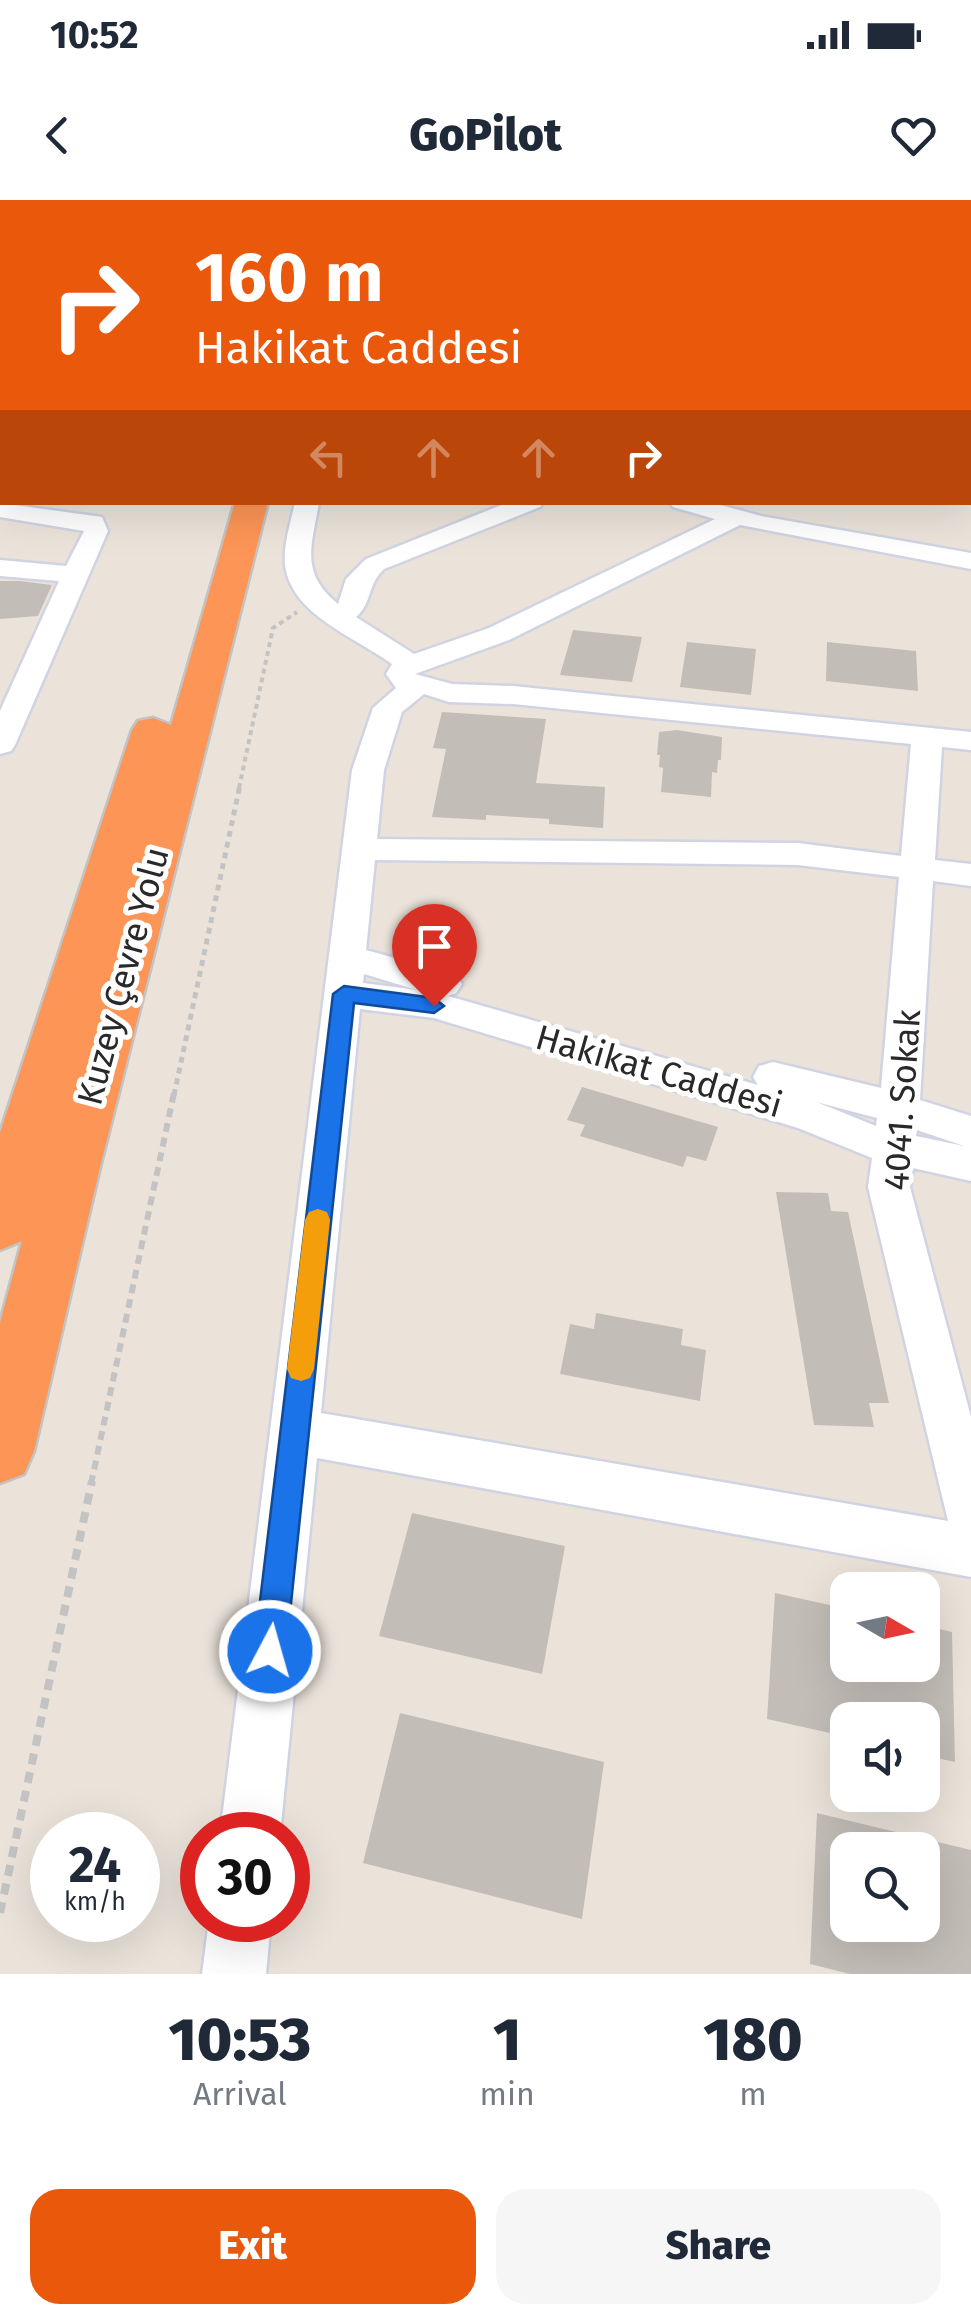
<!DOCTYPE html>
<meta charset="utf-8">
<style>
:root{--surface:#fff;--page:#f6f6f7;--text:#1f2937;--muted:#747a83;--accent:#ea580c}
body{margin:0;font-family:"Fira Sans",sans-serif;background:var(--page);color:var(--text);height:100vh;display:flex;flex-direction:column;font-size:38px;white-space:nowrap}
*{box-sizing:border-box;margin:0}
p{font-size:32px;color:var(--muted)}
.icon{flex:none;width:55px;height:55px;fill:none;stroke:currentColor;stroke-width:2;stroke-linecap:round;stroke-linejoin:round}
.map{position:relative;height:1774px;overflow:hidden}
.panel{display:flex;flex-direction:column;background:var(--surface);flex:1}
.panel>*{flex:none}
.hud{position:absolute;left:0px;top:0px;width:972px;height:305px;box-shadow:0 10px 40px #0002;background:#ea580c;color:#fff;overflow:hidden}
.needle{width:65px;rotate:99deg}
.fabs{position:absolute;left:830px;top:1372px;display:grid;gap:20px}
.fabs a{display:grid;place-items:center;width:110px;height:110px;border-radius:20px;background:var(--surface);box-shadow:0 10px 40px #0002;font-size:50px}
.speed{position:absolute;left:30px;top:1612px;display:flex;gap:20px;font-size:50px;font-weight:700;text-align:center}
.speed>*{display:grid;place-content:center;width:130px;height:130px;border-radius:50%;background:var(--surface);box-shadow:0 10px 40px #0002;line-height:1}
.speed small{font-size:25px;font-weight:400}
.speed .limit{border:15px solid #d22;background:#fff;color:#111}
.pin{position:absolute;display:grid;place-items:center;width:85px;height:85px;color:#fff;margin:-102px -42px;border-radius:50% 50% 50% 0;rotate:-45deg;box-shadow:0 0 10px #0007}
.pin .icon{rotate:45deg}
.me{position:absolute;width:110px;margin:-55px;rotate:6deg;stroke-linejoin:round;filter:drop-shadow(0 0 8px #0008)}
.turn{display:flex;align-items:center;gap:35px;height:210px;padding:0 30px;font-size:45px}
.turn .icon{width:130px;height:130px;stroke-width:2.5}
.turn b{display:block;font-size:70px;line-height:85px}
.lanes{display:flex;align-items:center;height:95px;padding:0 30px;background:#0003;justify-content:center;gap:50px;direction:ltr}
.lanes .off{opacity:.35}
.eta{display:flex;justify-content:space-evenly;align-items:center;height:170px;text-align:center}
.eta b{font-size:60px;font-weight:800;line-height:70px}
.primary-button{display:flex;gap:20px;margin-top:auto;padding:20px 30px}
.primary-button a{flex:1;height:115px;border-radius:30px;background:var(--accent);color:#fff;font-size:40px;font-weight:800;line-height:115px;text-align:center}
.primary-button a+a{background:var(--page);color:var(--text)}
.status{display:flex;justify-content:space-between;align-items:center;height:70px;padding:0 50px;background:var(--surface);direction:ltr}
.status svg{height:28px;fill:currentColor}
header{display:flex;justify-content:space-between;align-items:center;height:130px;padding:0 30px;background:var(--surface);font-size:45px;font-weight:800}
.map>svg:first-child{display:block}
.building{fill:#c3bdb7;fill-rule:evenodd}
.lines{fill:none;stroke-linecap:round;stroke-linejoin:round}
.minor-casing{stroke:#d0d4e2;stroke-width:5}
.highway-casing{stroke:#c3c3c3;stroke-width:5}
.path-far3{stroke:#c3c3c3;stroke-width:4;stroke-dasharray:5 4;stroke-linecap:butt}
.path-far2{stroke:#c3c3c3;stroke-width:5;stroke-dasharray:6 5;stroke-linecap:butt}
.path-far1{stroke:#c3c3c3;stroke-width:6;stroke-dasharray:9 6;stroke-linecap:butt}
.path{stroke:#c3c3c3;stroke-width:8;stroke-dasharray:11 8;stroke-linecap:butt}
.minor{fill:#fff;fill-rule:evenodd}
.highway{fill:#fc9555;fill-rule:evenodd}
.route{fill:#1a73e8;stroke:#114b97;stroke-width:2.5}
.slow{fill:#f59e0b}
.labels{text-anchor:middle;dominant-baseline:central;stroke-width:10;stroke-linejoin:round;paint-order:stroke}
.street-label{font-size:35px;fill:#292929;stroke:#fff}
</style>
<div class="status"><b>10:52</b><svg viewBox="0 0 49 12"><path d="M0 12V9h3v3zM5 12V6h3v6zM10 12V3h3v9zM15 12V0h3v12zM26 1h20v11H26zM47 4h2v5h-2z"/></svg></div>
<header><svg class="icon" aria-label="back" viewBox="0 0 24 24"><path d="M15 5l-7 7 7 7"/></svg>GoPilot<svg class="icon" aria-label="heart" viewBox="0 0 24 24"><path d="M12 20l-8-8c-3-5 5-10 8-4 3-6 11-1 8 4z"/></svg></header>
<div class="map">
<svg width="971" height="1774" viewBox="0 0 971 1774">
<rect width="100%" height="100%" fill="#ebe3da"/>
<g class="building">
<polygon points="0,381 20,381 52,385 38,416 0,419"/>
<polygon points="573,430 642,437 632,482 560,475"/>
<polygon points="687,442 756,449 751,495 680,487"/>
<polygon points="827,442 916,451 918,491 826,481"/>
<polygon points="442,512 546,519 536,583 605,587 603,628 549,624 549,619 518,617 486,615 486,620 432,617 446,549 433,548"/>
<polygon points="677,530 722,537 721,560 718,560 717,573 712,572 711,597 661,592 663,568 659,567 660,555 657,555 659,532"/>
<polygon points="582,887 718,927 706,961 687,956 683,967 580,936 585,925 567,920"/>
<polygon points="776,992 828,993 831,1011 848,1012 889,1203 869,1203 874,1227 814,1225"/>
<polygon points="596,1113 683,1129 681,1145 706,1150 700,1201 560,1174 570,1124 594,1129"/>
<polygon points="412,1313 565,1346 542,1474 379,1436"/>
<polygon points="775,1393 848,1409 848,1465 922,1465 922,1425 952,1432 955,1562 922,1555 922,1520 848,1520 848,1537 767,1519"/>
<polygon points="400,1513 604,1562 582,1719 363,1663"/>
<path d="M817,1613L971,1650V1774H850L810,1764ZM848,1650H922V1725H848Z"/>
</g>
<g class="lines">
<g class="minor-casing">
<g id="minor">
<path d="M295,302H319C312,346 299,372 338,404L346,379L366,359L509,302H544L540,307L384,369C367,385 372,404 356,417L414,454L489,428L715,319L673,307L669,302H710L761,316L971,353V369L740,325L509,440L415,474L452,484L513,486L971,532V550L942,547L935,660L971,664V686L933,681L920,900L971,916V981L913,968L910,987L971,1217V1377L317,1258L280,1635H220L352,570L373,508L396,488L386,474L392,464C357,438 291,415 285,365C283,344 291,322 295,302ZM424,494L449,502L513,504L911,544L901,656L798,643L377,639L384,570L402,512ZM375,660L798,665L899,677L881,888L773,862L759,866L753,877L758,885L448,796L456,793L462,784L456,775L366,750ZM364,774L417,790L363,783ZM360,809L434,818L798,928L872,958L868,987L948,1321L321,1213ZM816,902L877,918L876,926L824,905ZM917,930L964,946L916,936Z"/>
<polygon points="0,303 102,317 108,331 15,545 11,551 0,554 0,511 59,381 0,376 0,360 66,366 84,331 0,317"/>
<polygon points="209,1720 271,1720 266,1774 202,1774"/>
</g>
</g>
<g class="highway-casing">
<polygon id="highway" points="235,302 268,302 100,967 34,1251 24,1274 0,1283 0,1123 22,1041 0,1050 0,933 132,530 138,521 153,518 171,525"/>
</g>
<polyline class="path-far3" points="239,588 273,428 297,412"/>
<polyline class="path-far2" points="174,895 240,585"/>
<polyline class="path-far1" points="91,1284 174,893"/>
<polyline class="path" points="0,1713 92,1281"/>
<use href="#minor" class="minor"/>
<use href="#highway" class="highway"/>
</g>
<polygon class="route" points="344,786 434,798 444,806 434,813 354,803 286,1451 281,1462 270,1467 259,1462 254,1451 333,794"/>
<polygon class="slow" points="318,1009 327,1012 330,1020 314,1169 310,1178 301,1181 291,1178 287,1169 305,1020 309,1012"/>
<g class="labels">
<g class="street-label">
<text transform="translate(123 776) rotate(-75)">Kuzey Çevre Yolu</text>
<text transform="translate(659 871) rotate(16)">Hakikat Caddesi</text>
<text transform="translate(902 900) rotate(-86)">4041. Sokak</text>
</g>
</g>
</svg>
<div class="fabs">
<a><svg class="needle" viewBox="-14 -14 28 28"><path d="M0-13l5 13h-10z" fill="#e53935"/><path d="M0 13l5-13h-10z" fill="#747a83"/></svg></a>
<a><svg class="icon" aria-label="sound" viewBox="0 0 24 24"><path d="M4 9h4l5-4v14l-5-4H4zM17 9q2 3 0 6"/></svg></a>
<a><svg class="icon" aria-label="search" viewBox="0 0 24 24"><circle cx="10" cy="10" r="6"/><path d="M15 15l6 6"/></svg></a>
</div>
<div class="speed"><div>24<small>km/h</small></div><div class="limit">30</div></div>
<div class="pin" style="left:434px;top:806px;background:#d93025"><svg class="icon" aria-label="arrive" viewBox="0 0 24 24"><path d="M6 21V4h12l-3 4 3 4H6"/></svg></div>
<svg class="me" style="left:270px;top:1451px" viewBox="-20 -20 40 40"><circle r="17" fill="#1a73e8" stroke="#fff" stroke-width="3"/><path d="M0-11L8 9 0 5-8 9z" fill="#fff"/></svg>
<div class="hud">
<div class="turn"><svg class="icon" aria-label="right" viewBox="0 0 24 24"><path d="M7 20v-9h11M14 6l5 5-5 5"/></svg><div><b>160 m</b>Hakikat Caddesi</div></div>
<div class="lanes"><svg class="icon off" aria-label="left" viewBox="0 0 24 24"><path d="M17 20v-9H6M10 6l-5 5 5 5"/></svg><svg class="icon off" aria-label="ahead" viewBox="0 0 24 24"><path d="M12 20V5M6 11l6-6 6 6"/></svg><svg class="icon off" aria-label="ahead" viewBox="0 0 24 24"><path d="M12 20V5M6 11l6-6 6 6"/></svg><svg class="icon" aria-label="right" viewBox="0 0 24 24"><path d="M7 20v-9h11M14 6l5 5-5 5"/></svg></div>
</div>
</div>
<section class="panel">
<div class="eta">
<div><b>10:53</b><p>Arrival</p></div>
<div><b>1</b><p>min</p></div>
<div><b>180</b><p>m</p></div>
</div>
<div class="primary-button"><a>Exit</a><a>Share</a></div>
</section>
